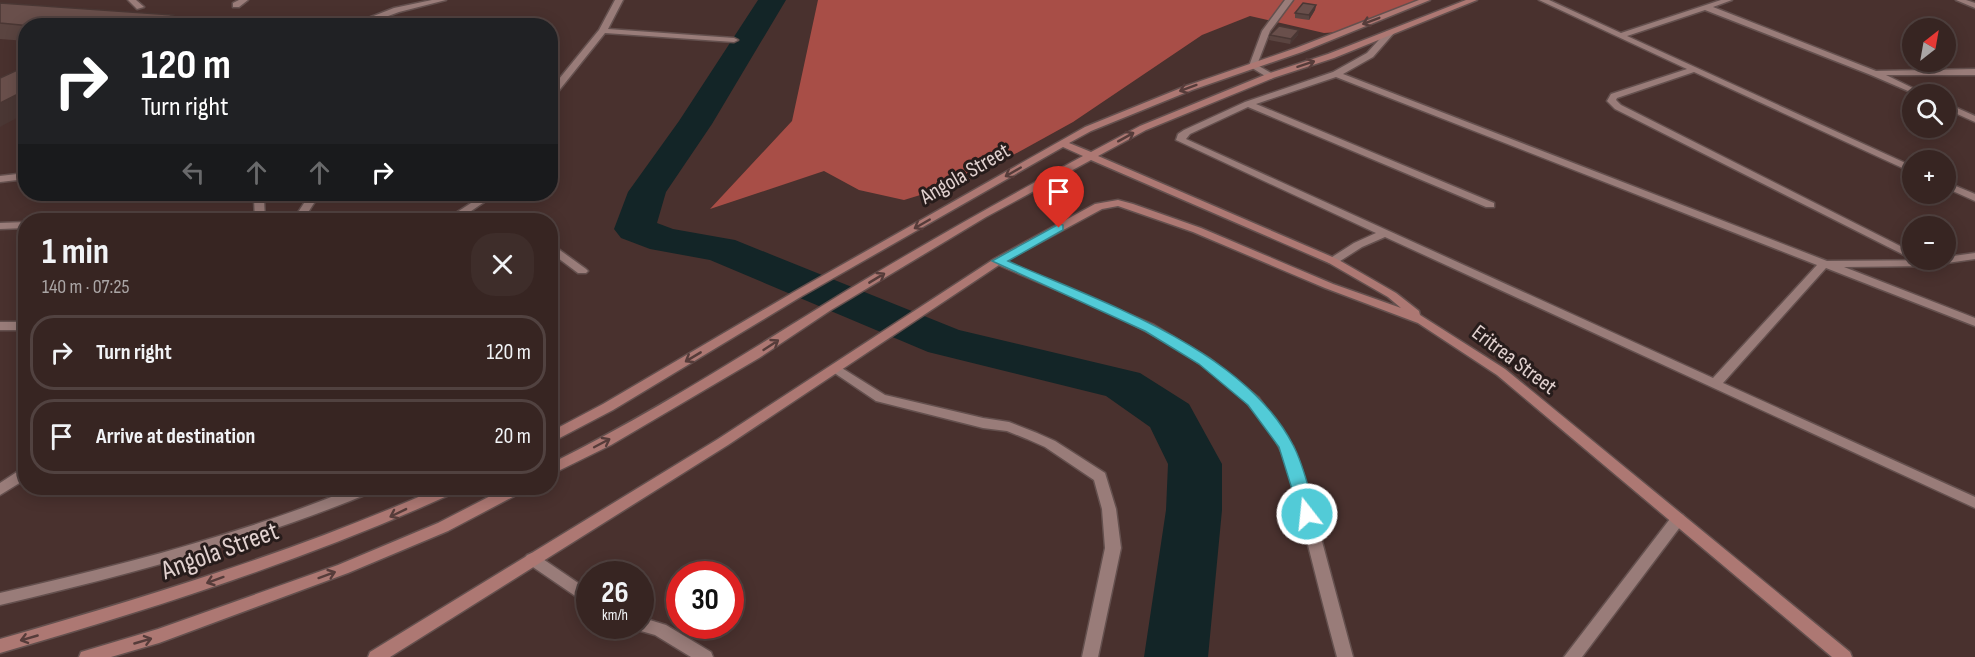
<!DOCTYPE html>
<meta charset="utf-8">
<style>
:root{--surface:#372522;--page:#3e2d2a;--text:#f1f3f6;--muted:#aaa5a5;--line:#514240}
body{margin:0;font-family:"Sofia Sans Condensed",sans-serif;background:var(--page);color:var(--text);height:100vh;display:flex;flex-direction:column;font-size:22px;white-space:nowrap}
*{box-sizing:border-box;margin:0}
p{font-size:20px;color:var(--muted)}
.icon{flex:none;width:33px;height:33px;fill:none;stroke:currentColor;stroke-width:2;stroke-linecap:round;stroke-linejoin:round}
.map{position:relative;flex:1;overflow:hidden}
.details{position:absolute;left:18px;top:213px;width:540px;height:282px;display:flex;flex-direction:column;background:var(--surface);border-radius:24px;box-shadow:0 3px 15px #0003,0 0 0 2px var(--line)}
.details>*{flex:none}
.guide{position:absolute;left:18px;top:18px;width:540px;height:183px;border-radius:24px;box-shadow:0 3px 15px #0003,0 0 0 2px var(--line);background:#202124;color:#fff;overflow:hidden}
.needle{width:39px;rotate:31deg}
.controls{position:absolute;left:1902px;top:18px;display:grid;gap:12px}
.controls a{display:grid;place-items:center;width:54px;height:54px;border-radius:50%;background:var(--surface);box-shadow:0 3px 15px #0003,0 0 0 2px var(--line);font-size:30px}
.speed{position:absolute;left:576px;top:561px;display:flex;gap:12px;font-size:30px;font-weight:700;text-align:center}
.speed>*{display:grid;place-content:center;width:78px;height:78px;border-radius:50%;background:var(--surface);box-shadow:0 3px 15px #0003,0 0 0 2px var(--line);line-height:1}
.speed small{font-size:15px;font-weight:400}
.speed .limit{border:9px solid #d22;background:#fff;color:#111}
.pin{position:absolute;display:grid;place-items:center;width:51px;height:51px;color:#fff;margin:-62px -26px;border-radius:50% 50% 50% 0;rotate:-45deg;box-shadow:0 0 6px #0007}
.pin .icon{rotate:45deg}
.me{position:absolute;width:66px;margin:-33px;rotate:344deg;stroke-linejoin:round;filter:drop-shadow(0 0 4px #0008)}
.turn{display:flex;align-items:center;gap:21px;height:126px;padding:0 24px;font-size:27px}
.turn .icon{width:78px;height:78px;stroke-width:2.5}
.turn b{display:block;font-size:42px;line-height:51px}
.lanes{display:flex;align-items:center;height:57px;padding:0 24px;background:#0003;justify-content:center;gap:30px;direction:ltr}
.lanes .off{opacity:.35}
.round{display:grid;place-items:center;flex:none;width:63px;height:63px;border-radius:24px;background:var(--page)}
.overview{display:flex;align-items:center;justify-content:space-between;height:102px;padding:0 24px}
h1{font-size:36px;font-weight:700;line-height:45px}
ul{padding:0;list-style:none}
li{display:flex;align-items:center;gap:18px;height:75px;margin:0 12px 9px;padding:0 12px;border:3px solid var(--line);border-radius:24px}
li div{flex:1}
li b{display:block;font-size:22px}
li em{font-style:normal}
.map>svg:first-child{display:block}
.forest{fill:#a84e47}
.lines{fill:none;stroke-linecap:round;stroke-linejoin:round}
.river{fill:#132527;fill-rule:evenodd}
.minor-casing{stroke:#64504e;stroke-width:3}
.secondary-casing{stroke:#64504e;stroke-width:3}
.minor{fill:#997c79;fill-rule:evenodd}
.secondary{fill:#ad7873;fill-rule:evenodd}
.wall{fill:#5a4440}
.shaded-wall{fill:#4a3734}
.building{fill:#694f4b;stroke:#4a3734;stroke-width:1.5}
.oneway{stroke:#563c3a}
.route{fill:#52cbd7;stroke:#35848c;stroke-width:1.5}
.labels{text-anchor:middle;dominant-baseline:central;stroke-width:6;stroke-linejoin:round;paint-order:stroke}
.street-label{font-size:22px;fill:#e1d1cf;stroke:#271c1b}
.near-street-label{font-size:27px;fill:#e1d1cf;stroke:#271c1b}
</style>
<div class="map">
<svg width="1975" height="657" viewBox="0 0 1975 657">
<rect width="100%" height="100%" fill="#49312e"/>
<polygon class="forest" points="818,0 1419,0 1339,32 1324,33 1250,16 1202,35 1073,122 966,181 904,200 859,190 824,171 710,209 792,121"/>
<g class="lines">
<polygon class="river" points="758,0 786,0 712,124 666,192 657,223 673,229 735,240 959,330 1140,373 1189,404 1222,464 1222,510 1208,657 1144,657 1166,510 1168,464 1150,427 1106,396 928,352 710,260 650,249 621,238 614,229 628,192 679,121"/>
<g class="minor-casing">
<g id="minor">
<polygon points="128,0 136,0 144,7 137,9"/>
<polygon points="239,0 248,0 239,7 233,7 233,3"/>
<polygon points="432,0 446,0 399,12 361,26 348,26 394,8"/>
<polygon points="615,0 623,0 608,29 734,38 738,40 734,42 605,33 553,98 550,98 550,90 599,30"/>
<polygon points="1285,0 1293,0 1270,31 1257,65 1273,74 1273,78 1270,79 1249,66 1262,31"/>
<polygon points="1539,0 1549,0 1621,33 1721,0 1732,0 1713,7 1876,71 1975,69 1975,75 1886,75 1925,94 1915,94 1871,75 1705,10 1627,36 1912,166 1912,172 1909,171 1694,72 1617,98 1616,100 1621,105 1912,252 1912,259 1615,109 1607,101 1611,94 1687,69"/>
<polygon points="1956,0 1966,0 1975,3 1975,8"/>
<path d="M1387,31L1394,33L1373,57L1343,74L1827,261L1946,260V257L1975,253V259L1926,266L1844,267L1975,318V326L1826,268L1723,383L1975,497V508L1385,237L1362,247L1337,263H1329L1327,261L1329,259L1354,243L1376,233L1176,140L1178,134L1184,130L1245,102L1333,72L1367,53ZM1336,77L1817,265L1713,378L1186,139L1190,134L1248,107L1486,207H1494V203L1256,104Z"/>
<polygon points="1946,103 1975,116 1975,122 1946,109"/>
<polygon points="26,173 26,179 0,182 0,176"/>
<polygon points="1946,182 1975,194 1975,201 1946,188"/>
<polygon points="250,194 260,194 264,199 265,220 255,220 254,199"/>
<polygon points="310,194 320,194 303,220 293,220"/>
<polygon points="485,194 496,194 458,220 447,220 448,218"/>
<polygon points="26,222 26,228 0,229 0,223"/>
<polygon points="550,243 586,269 588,271 586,273 578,273 550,252"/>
<path d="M998,258L1154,325L1209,358L1259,398L1293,446L1309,493L1353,657H1337C1325,613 1314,569 1303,525C1297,501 1290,468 1279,447C1231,353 1086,304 994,263L992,261Z"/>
<rect x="0" y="322" width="26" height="8"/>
<polygon points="837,365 885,395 983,418 1009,422 1037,433 1055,441 1105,473 1116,509 1121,548 1098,657 1082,657 1105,548 1102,509 1094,480 1045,447 1027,439 1007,431 983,428 876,401 833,372 831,369"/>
<polygon points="26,466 26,479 0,495 0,483"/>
<path d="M354,488H374L372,492C252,542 127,575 0,605V593C121,565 240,535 354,488Z"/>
<polygon points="1678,513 1683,515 1685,519 1683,523 1582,657 1564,657 1673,515"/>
<polygon points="532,553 537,555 590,591 590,606 527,563 524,559 527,555"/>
<polygon points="640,617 666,625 711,652 713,657 691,657 655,635 634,629 633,626 640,626"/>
</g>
</g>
<g class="secondary-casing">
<g id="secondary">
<path d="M1419,0H1430L1302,52L1192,90L1091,131L1069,143L1091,152L1140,126L1267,74L1328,54L1466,0H1477L1334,58L1273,78L1146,130L1098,156L1337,259L1396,293L1419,311L1420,315L1505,369L1850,652L1852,657H1832L1497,375L1418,323L1325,288L1193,232L1118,206L1102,209L1002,263L728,445L390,657H368L370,652L718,439L994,259L1095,204L1118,200L1133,204L1201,228L1333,284L1401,308L1388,297L1329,263L1091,160L986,217L831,310L759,358L611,445L550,475V464C645,417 733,361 822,306C907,253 995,204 1083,156L1063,147L802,296L613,410L550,443V432L603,404L794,292L1085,127L1186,86L1296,48Z"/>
<path d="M439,488H458L456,492C309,559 155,608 0,653V639C149,596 297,551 439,488Z"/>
<polygon points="506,488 524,488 522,492 448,531 348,573 159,643 111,657 79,657 81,652 158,629 338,565 438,523"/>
</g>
</g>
<use href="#minor" class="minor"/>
<use href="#secondary" class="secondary"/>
</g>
<g class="wall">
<polygon points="0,3 173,15 178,26 26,26 26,41 0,39"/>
<polygon points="1316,5 1315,10 1309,20 1295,18 1295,13"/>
<polygon points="1270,35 1298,35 1290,44 1269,40"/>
</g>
<g class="shaded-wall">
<polygon points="1316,5 1315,10 1309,20 1309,15"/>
<polygon points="173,15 178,26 153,26"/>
<polygon points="1299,30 1298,35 1290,44 1291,39"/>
<polygon points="26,90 26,113 0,127 0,103"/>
</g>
<g class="building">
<polygon points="0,3 173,15 153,26 31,26 0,23"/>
<polygon points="1303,3 1316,5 1309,15 1295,13"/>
<polygon points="1279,26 1299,30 1291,39 1270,35"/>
<polygon points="26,66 26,90 0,103 0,78"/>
</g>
<defs><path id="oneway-shaft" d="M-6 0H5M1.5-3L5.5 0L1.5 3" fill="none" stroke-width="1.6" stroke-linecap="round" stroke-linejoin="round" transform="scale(1.5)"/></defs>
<g class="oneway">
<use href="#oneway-shaft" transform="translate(1371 21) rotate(159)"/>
<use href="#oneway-shaft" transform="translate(1306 64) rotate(-18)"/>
<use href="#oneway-shaft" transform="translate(1188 88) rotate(160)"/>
<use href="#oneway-shaft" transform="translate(1126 137) rotate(-29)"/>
<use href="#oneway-shaft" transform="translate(1013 172) rotate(150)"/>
<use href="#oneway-shaft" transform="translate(922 224) rotate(150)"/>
<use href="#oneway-shaft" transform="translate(877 278) rotate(-31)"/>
<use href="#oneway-shaft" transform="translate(771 345) rotate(-33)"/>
<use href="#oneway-shaft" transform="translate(693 357) rotate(149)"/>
<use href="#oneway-shaft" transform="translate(602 443) rotate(-28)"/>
<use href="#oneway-shaft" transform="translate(398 513) rotate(154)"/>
<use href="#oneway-shaft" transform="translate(327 575) rotate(-20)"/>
<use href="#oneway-shaft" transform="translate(215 580) rotate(160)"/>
<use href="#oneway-shaft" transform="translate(29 638) rotate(164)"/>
<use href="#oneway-shaft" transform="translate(143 641) rotate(-16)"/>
</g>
<path class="route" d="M1059,224L1063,225V230L1008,261C1101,302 1244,349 1293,445C1304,465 1309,492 1316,514L1313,518H1301L1279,447L1248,405L1199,364L1145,331L992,261Z"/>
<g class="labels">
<g class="street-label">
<text transform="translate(965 174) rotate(-30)">Angola Street</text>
<text transform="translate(1514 360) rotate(37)">Eritrea Street</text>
</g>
<g class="near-street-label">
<text transform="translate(220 551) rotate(-20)">Angola Street</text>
</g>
</g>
</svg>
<div class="controls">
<a><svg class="needle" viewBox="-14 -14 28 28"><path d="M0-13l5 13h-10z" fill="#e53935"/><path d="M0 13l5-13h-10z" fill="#aaa5a5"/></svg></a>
<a><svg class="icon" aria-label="search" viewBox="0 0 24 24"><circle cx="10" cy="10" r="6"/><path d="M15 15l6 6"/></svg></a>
<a>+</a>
<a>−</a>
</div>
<div class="speed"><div>26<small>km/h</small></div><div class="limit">30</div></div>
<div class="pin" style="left:1059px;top:228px;background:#d93025"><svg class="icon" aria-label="arrive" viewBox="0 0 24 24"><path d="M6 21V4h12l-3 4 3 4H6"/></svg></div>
<svg class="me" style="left:1307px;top:514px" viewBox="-20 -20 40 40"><circle r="17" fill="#52cbd7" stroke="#fff" stroke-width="3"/><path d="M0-11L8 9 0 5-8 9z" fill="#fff"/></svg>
<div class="guide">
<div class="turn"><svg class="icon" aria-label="right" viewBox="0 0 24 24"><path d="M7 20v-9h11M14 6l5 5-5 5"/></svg><div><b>120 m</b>Turn right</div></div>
<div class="lanes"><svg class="icon off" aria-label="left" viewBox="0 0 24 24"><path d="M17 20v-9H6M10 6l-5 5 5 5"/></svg><svg class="icon off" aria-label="ahead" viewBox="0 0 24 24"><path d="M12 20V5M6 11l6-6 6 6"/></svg><svg class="icon off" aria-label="ahead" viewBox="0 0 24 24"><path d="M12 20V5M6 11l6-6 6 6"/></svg><svg class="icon" aria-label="right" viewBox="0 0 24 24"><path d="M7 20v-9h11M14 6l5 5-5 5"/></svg></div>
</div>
<section class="details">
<div class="overview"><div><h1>1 min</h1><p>140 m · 07:25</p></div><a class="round"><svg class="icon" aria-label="close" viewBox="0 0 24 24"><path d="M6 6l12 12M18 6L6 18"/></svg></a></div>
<ul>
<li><svg class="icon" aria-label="right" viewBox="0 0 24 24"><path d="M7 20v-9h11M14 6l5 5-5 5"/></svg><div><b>Turn right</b></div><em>120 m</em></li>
<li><svg class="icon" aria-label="arrive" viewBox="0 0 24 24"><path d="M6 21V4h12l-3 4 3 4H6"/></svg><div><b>Arrive at destination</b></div><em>20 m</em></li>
</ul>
</section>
</div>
